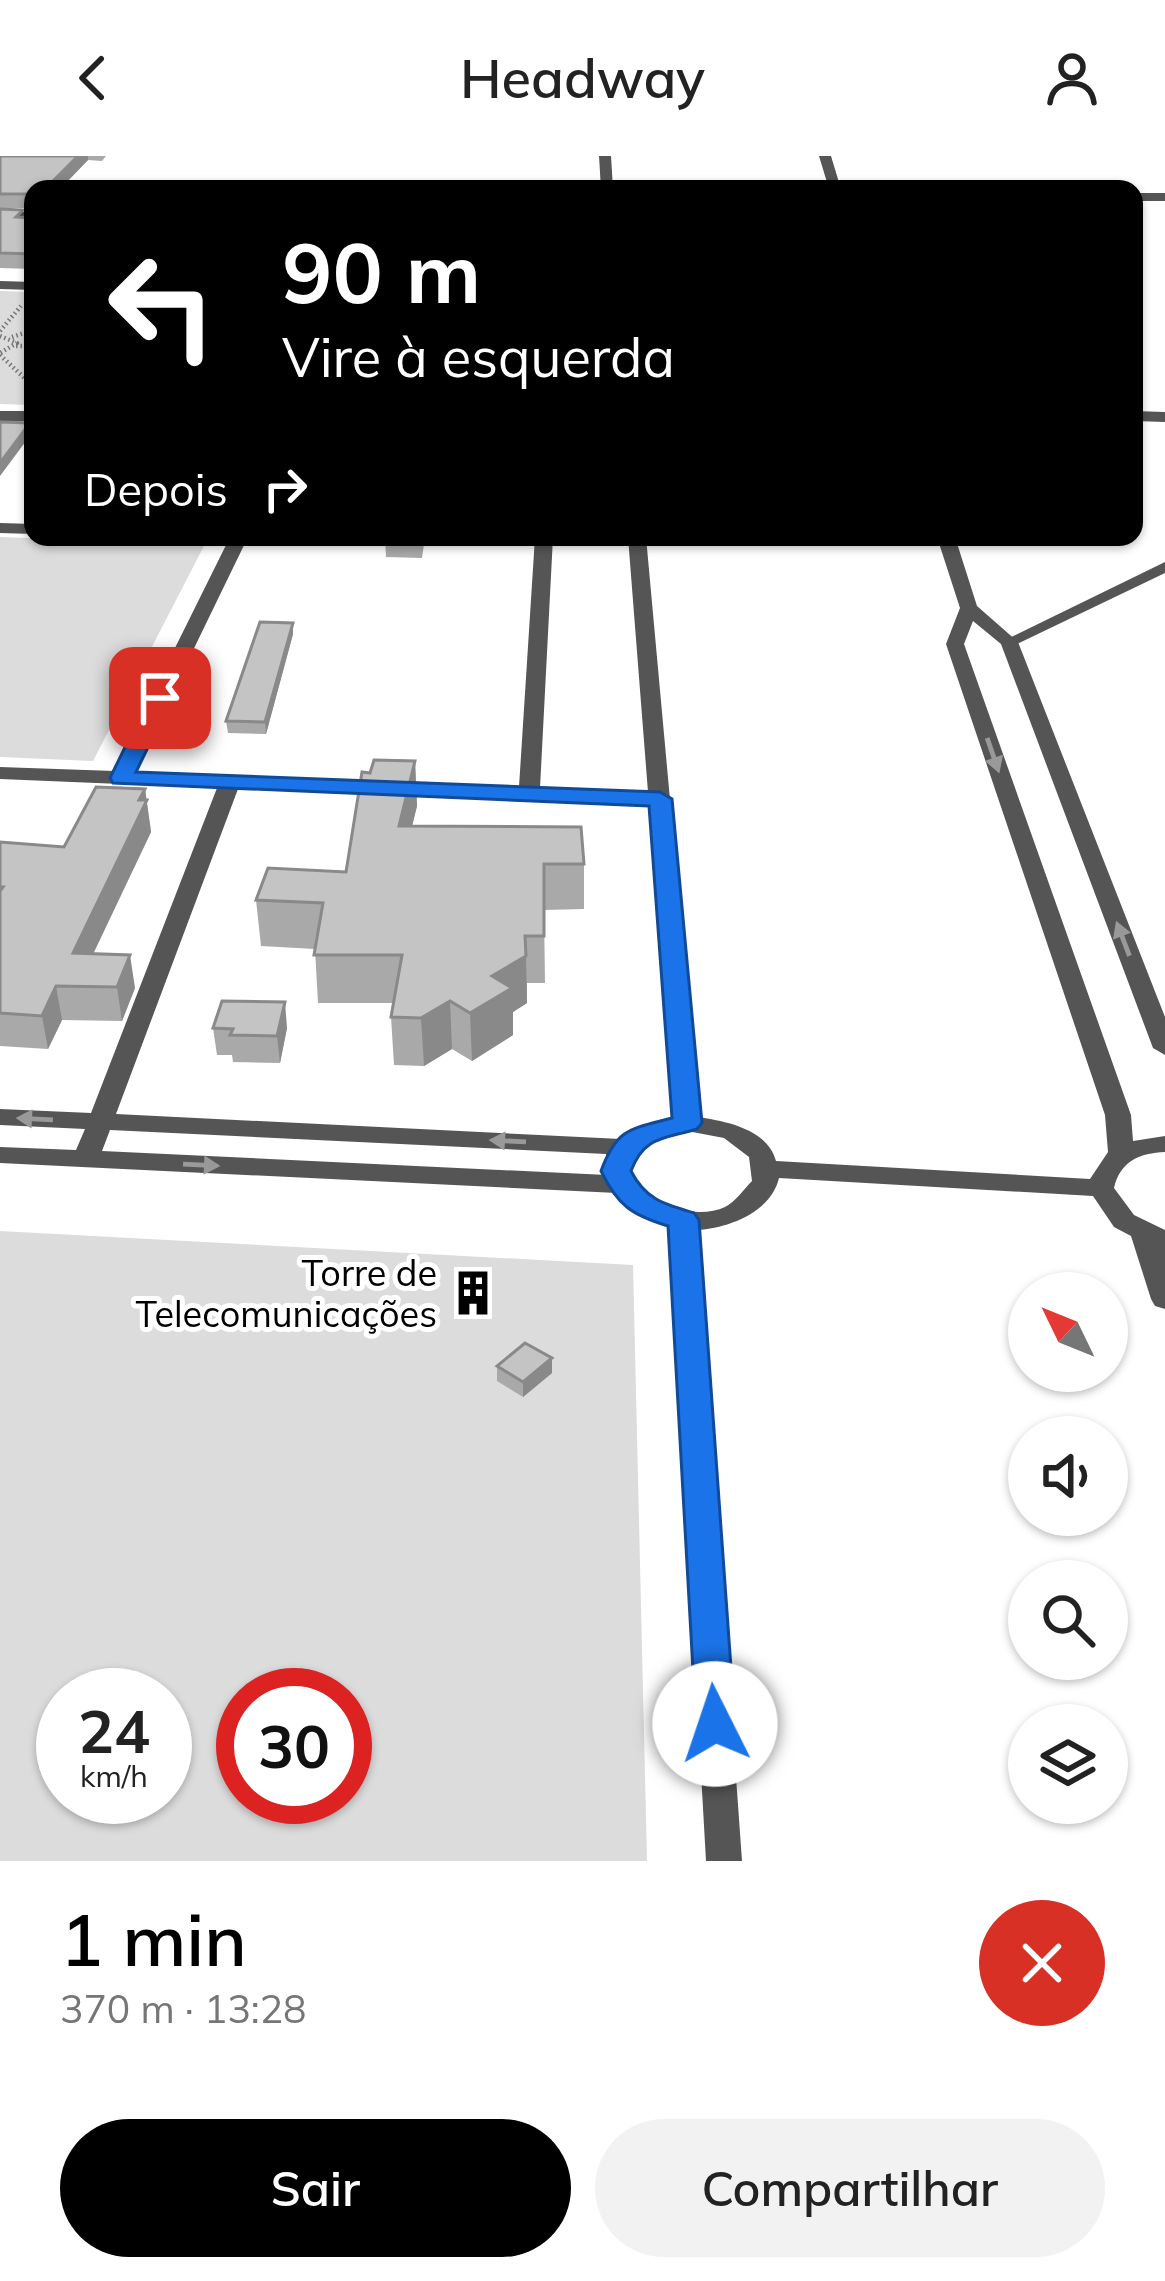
<!DOCTYPE html>
<html lang="pt">
<meta charset="utf-8">
<style>
:root{--surface:#fff;--page:#f2f2f2;--text:#222;--muted:#767676;--accent:#000}
body{margin:0;font-family:Mulish,sans-serif;background:var(--page);color:var(--text);height:100vh;display:flex;flex-direction:column;font-size:45px;white-space:nowrap}
*{box-sizing:border-box;margin:0}
p{font-size:39px;color:var(--muted)}
.icon{flex:none;width:66px;height:66px;fill:none;stroke:currentColor;stroke-width:2;stroke-linecap:round;stroke-linejoin:round}
.map{position:relative;height:1705px;overflow:hidden}
.panel{display:flex;flex-direction:column;background:var(--surface);flex:1}
.panel>*{flex:none}
.hud{position:absolute;left:24px;top:24px;width:1119px;height:366px;border-radius:24px;box-shadow:0 3px 9px #0004;background:#000;color:#fff;overflow:hidden}
.needle{width:78px;rotate:313deg}
.fabs{position:absolute;left:1008px;top:1116px;display:grid;gap:24px}
.fabs a{display:grid;place-items:center;width:120px;height:120px;border-radius:50%;background:var(--surface);box-shadow:0 3px 9px #0004;font-size:60px}
.speed{position:absolute;left:36px;top:1512px;display:flex;gap:24px;font-size:60px;font-weight:700;text-align:center}
.speed>*{display:grid;place-content:center;width:156px;height:156px;border-radius:50%;background:var(--surface);box-shadow:0 3px 9px #0004;line-height:1}
.speed small{font-size:30px;font-weight:400}
.speed .limit{border:18px solid #d22;background:#fff;color:#111}
.pin{position:absolute;display:grid;place-items:center;width:102px;height:102px;color:#fff;margin:-51px;border-radius:24px;box-shadow:0 6px 18px #0006}
.me{position:absolute;width:132px;margin:-66px;rotate:356deg;stroke-linejoin:round;filter:drop-shadow(0 0 9px #0008)}
.turn{display:flex;align-items:center;gap:42px;height:252px;padding:0 60px;font-size:54px}
.turn .icon{width:156px;height:156px;stroke-width:2.5}
.turn b{display:block;font-size:84px;line-height:102px}
.then{display:flex;align-items:center;height:114px;padding:0 60px;background:#0003;gap:24px;font-size:45px}
.round{display:grid;place-items:center;flex:none;width:126px;height:126px;border-radius:63px;background:var(--page)}
.head{display:flex;align-items:center;justify-content:space-between;height:204px;padding:0 60px}
h1{font-size:72px;font-weight:600;line-height:90px;color:var(--accent)}
.button{display:flex;gap:24px;margin-top:auto;padding:24px 60px}
.button a{flex:1;height:138px;border-radius:72px;background:var(--accent);color:#fff;font-size:48px;font-weight:600;line-height:138px;text-align:center}
.button a+a{background:var(--page);color:var(--text)}
header{display:flex;justify-content:space-between;align-items:center;height:156px;padding:0 60px;background:var(--surface);font-size:54px;font-weight:600}
.map>svg:first-child{display:block}
.green{fill:#dcdcdc;fill-rule:evenodd}
.lines{fill:none;stroke-linecap:round;stroke-linejoin:round}
.path{stroke:#777;stroke-width:4.5;stroke-dasharray:1.5 3;stroke-linecap:butt}
.service{fill:#555;fill-rule:evenodd}
.minor{fill:#555;fill-rule:evenodd}
.wall{fill:#a9a9a9}
.shaded-wall{fill:#898989}
.building{fill:#c4c4c4;stroke:#898989;stroke-width:3}
.oneway{fill:#999}
.route{fill:#1a73e8;stroke:#114b97;stroke-width:3}
.labels{text-anchor:middle;dominant-baseline:central;stroke-width:10;stroke-linejoin:round;paint-order:stroke}
.poi-label{font-size:36px;fill:#000;stroke:#fff;text-anchor:end}
</style>
<header><svg class="icon" aria-label="back" viewBox="0 0 24 24"><path d="M15 5l-7 7 7 7"/></svg>Headway<svg class="icon" aria-label="person" viewBox="0 0 24 24"><circle cx="12" cy="8" r="4"/><path d="M4 21q1-7 8-7t8 7"/></svg></header>
<div class="map">
<svg width="1165" height="1705" viewBox="0 0 1165 1705">
<rect width="100%" height="100%" fill="#fff"/>
<g class="green">
<polygon points="0,135 33,136 33,249 0,248"/>
<polygon points="0,381 205,388 93,605 0,601"/>
<path d="M0,1075L633,1109L647,1705H0ZM63,1539H165V1641H63ZM243,1539H345V1641H243Z"/>
</g>
<g class="lines">
<g class="path">
<polyline points="0,175 21,150"/>
<polyline points="0,180 17,187 0,197"/>
<polyline points="12,181 33,174"/>
<polyline points="16,190 33,190"/>
<polyline points="0,199 33,230"/>
</g>
<polygon class="service" points="1165,406 1165,417 1015,489 1003,489 1001,486"/>
<g class="minor">
<polygon points="599,0 611,0 613,33 601,33"/>
<polygon points="819,0 831,0 841,33 829,33"/>
<rect x="1134" y="37" width="31" height="8"/>
<rect x="0" y="56" width="33" height="8"/>
<polygon points="0,125 33,126 33,134 0,133"/>
<rect x="0" y="255" width="33" height="10"/>
<polygon points="1134,255 1165,256 1165,266 1134,265"/>
<polygon points="0,367 33,368 33,378 0,377"/>
<path d="M230,381H248L134,616L519,631L535,381H553L540,632L648,636L628,381H646L699,961C728,966 767,973 776,1005L1090,1023L1108,996L1105,959L946,488L960,452L937,381H955L977,450L1018,486L1165,861V899L1153,892L1001,488L973,465L964,488L1131,959L1133,985L1165,980V996C1140,997 1120,1005 1114,1032L1134,1059L1165,1074V1153L1155,1150L1151,1143L1131,1080L1114,1071L1093,1040L779,1022C771,1056 729,1072 697,1074L742,1705H706L670,1070L629,1051L617,1037L0,1007V991L76,994L85,973L0,969V953L91,957L217,632L0,623V611L114,615ZM238,633L649,649L674,962L630,973L621,983L116,958ZM110,974L606,998L607,1019L102,995ZM687,975L724,982L749,1001L752,1025C744,1033 735,1046 725,1051C698,1064 645,1051 633,1020C631,1014 632,1008 632,1001L648,985Z"/>
</g>
</g>
<g class="wall">
<polygon points="0,0 106,0 102,5 88,4 60,33 33,33 33,52 0,52"/>
<polygon points="0,53 24,62 33,62 33,113 0,112"/>
<polygon points="385,381 425,381 422,402 386,401"/>
<polygon points="293,467 293,478 266,578 228,577 226,565"/>
<polygon points="415,605 417,650 412,670 584,708 584,753 544,754 545,827 527,827 527,847 513,856 513,879 472,905 452,893 424,910 394,909 391,861 394,847 318,847 315,793 261,790 256,744 346,716 370,617"/>
<polygon points="145,633 151,676 93,797 135,832 122,865 62,864 48,893 0,890 0,686 64,691"/>
<polygon points="213,872 287,872 280,907 233,906 232,899 217,899"/>
<polygon points="552,1202 552,1217 523,1241 497,1225 497,1210"/>
</g>
<g class="shaded-wall">
<polygon points="78,0 88,0 88,4 60,33 45,33"/>
<polygon points="30,267 32,277 0,320 0,307"/>
<polygon points="293,467 293,478 266,578 265,566"/>
<polygon points="415,605 417,650 401,715 399,670"/>
<polygon points="145,633 151,676 78,830 73,797"/>
<polygon points="130,799 135,832 122,865 117,831"/>
<polygon points="526,800 527,847 513,856 513,879 472,905 470,857 492,820"/>
<polygon points="56,830 62,864 48,893 42,860"/>
<polygon points="450,845 452,893 424,910 421,862"/>
<polygon points="285,846 287,872 280,907 277,880"/>
<polygon points="552,1202 552,1217 523,1241 523,1226"/>
</g>
<g class="building">
<polygon points="0,0 78,0 45,33 33,33 33,40 31,38 0,38"/>
<polygon points="0,53 23,54 16,61 33,62 33,98 0,97"/>
<polygon points="0,266 30,267 0,307"/>
<polygon points="260,466 293,467 265,566 226,565"/>
<polygon points="374,604 415,605 399,670 581,671 584,708 544,708 544,780 525,780 526,800 492,820 512,832 470,857 450,845 421,862 391,861 402,799 314,799 323,747 256,744 268,712 346,716 362,616 370,617"/>
<polygon points="96,631 145,633 139,644 147,644 73,797 130,799 117,831 56,830 42,860 0,857 0,735 3,731 0,731 0,686 64,691"/>
<polygon points="222,845 285,846 277,880 230,879 233,873 213,872"/>
<polygon points="525,1187 552,1202 523,1226 497,1210"/>
</g>
<defs><path id="oneway-solid" d="M-6-.8H1V-3.2L6.5 0L1 3.2V.8H-6Z" transform="scale(3)"/></defs>
<g class="oneway">
<use href="#oneway-solid" transform="translate(993 599) rotate(71)"/>
<use href="#oneway-solid" transform="translate(1123 783) rotate(-111)"/>
<use href="#oneway-solid" transform="translate(35 963) rotate(-177)"/>
<use href="#oneway-solid" transform="translate(508 985) rotate(-177)"/>
<use href="#oneway-solid" transform="translate(201 1009) rotate(3)"/>
</g>
<path class="route" d="M160,535L172,542L136,616L660,636L672,643L702,967L697,973C664,983 644,980 631,1015C646,1044 664,1048 694,1057L699,1064L735,1568L729,1579L715,1584L701,1579L696,1568L668,1070C632,1059 618,1050 601,1015C617,972 630,973 672,962L649,650L113,627L110,622L149,542Z"/>
<defs>
<g id="building-bare" transform="scale(3.6)"><path d="M-4-6H4V6H1V3H-1V6H-4ZM-2.5-4.3h1.7v1.8h-1.7ZM.8-4.3h1.7v1.8H.8ZM-2.5-1h1.7V.8h-1.7ZM.8-1h1.7V.8H.8Z" fill="#000" stroke="#fff" stroke-width="2.5" paint-order="stroke"/></g>
</defs>
<g fill-rule="evenodd">
<use href="#building-bare" x="473" y="1137"/>
</g>
<g class="labels">
<g class="poi-label">
<text x="437" y="1116">Torre de<tspan x="437" dy="41">Telecomunicações</tspan></text>
</g>
</g>
</svg>
<div class="fabs">
<a><svg class="needle" viewBox="-14 -14 28 28"><path d="M0-13l5 13h-10z" fill="#e53935"/><path d="M0 13l5-13h-10z" fill="#767676"/></svg></a>
<a><svg class="icon" aria-label="sound" viewBox="0 0 24 24"><path d="M4 9h4l5-4v14l-5-4H4zM17 9q2 3 0 6"/></svg></a>
<a><svg class="icon" aria-label="search" viewBox="0 0 24 24"><circle cx="10" cy="10" r="6"/><path d="M15 15l6 6"/></svg></a>
<a><svg class="icon" aria-label="layers" viewBox="0 0 24 24"><path d="M12 4l9 5-9 5-9-5zM3 14l9 5 9-5"/></svg></a>
</div>
<div class="speed"><div>24<small>km/h</small></div><div class="limit">30</div></div>
<div class="pin" style="left:160px;top:542px;background:#d93025"><svg class="icon" aria-label="arrive" viewBox="0 0 24 24"><path d="M6 21V4h12l-3 4 3 4H6"/></svg></div>
<svg class="me" style="left:715px;top:1568px" viewBox="-20 -20 40 40"><circle r="19" fill="#fff"/><path d="M0-13L10 11 0 6-10 11z" fill="#1a73e8"/></svg>
<div class="hud">
<div class="turn"><svg class="icon" aria-label="left" viewBox="0 0 24 24"><path d="M17 20v-9H6M10 6l-5 5 5 5"/></svg><div><b>90 m</b>Vire à esquerda</div></div>
<div class="then">Depois<svg class="icon" aria-label="right" viewBox="0 0 24 24"><path d="M7 20v-9h11M14 6l5 5-5 5"/></svg></div>
</div>
</div>
<section class="panel">
<div class="head"><div><h1>1 min</h1><p>370 m · 13:28</p></div><a class="round" style="background:#d93025;color:#fff"><svg class="icon" aria-label="close" viewBox="0 0 24 24"><path d="M6 6l12 12M18 6L6 18"/></svg></a></div>
<div class="button"><a>Sair</a><a>Compartilhar</a></div>
</section>
